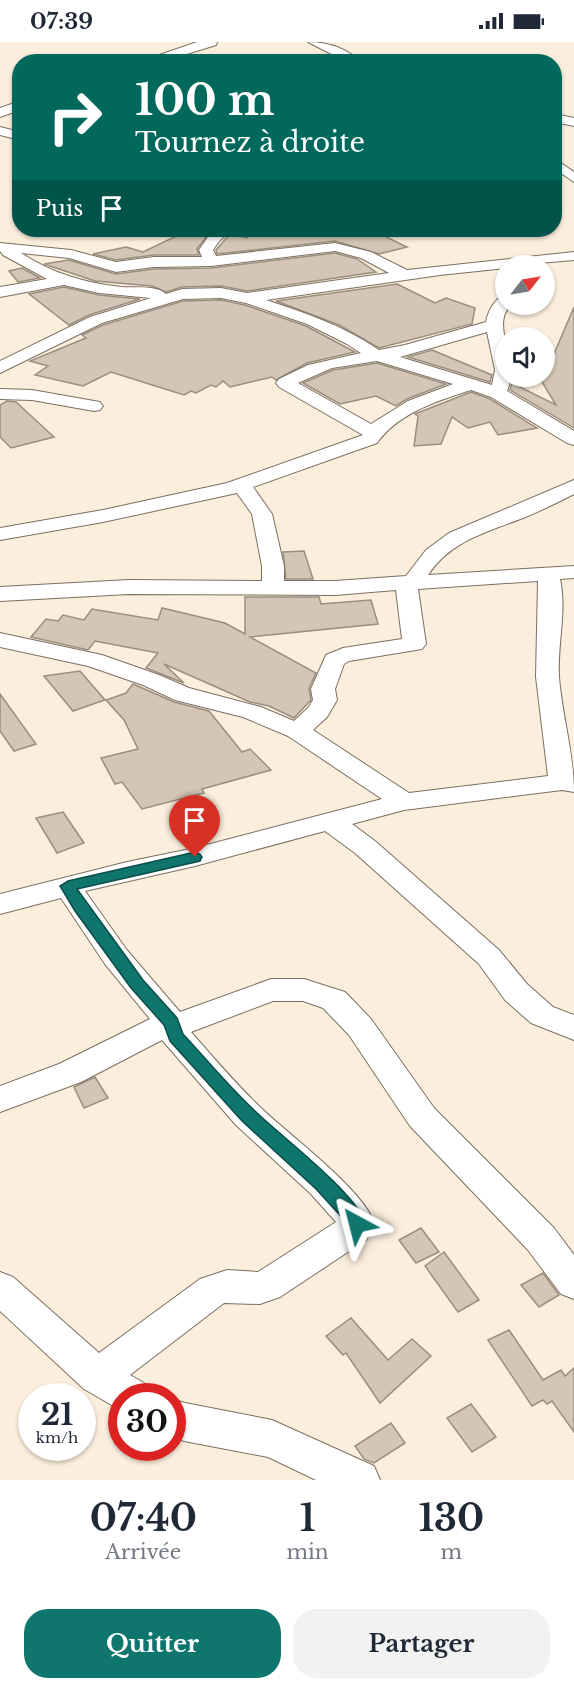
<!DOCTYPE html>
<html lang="fr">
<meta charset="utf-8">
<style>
:root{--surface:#fff;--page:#f2f2f3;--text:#1f2937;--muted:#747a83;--accent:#0f766e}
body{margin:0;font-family:"Libre Baskerville",serif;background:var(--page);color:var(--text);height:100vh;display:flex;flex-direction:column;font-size:22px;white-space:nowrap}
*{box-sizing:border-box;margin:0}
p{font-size:20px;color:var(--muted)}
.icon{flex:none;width:33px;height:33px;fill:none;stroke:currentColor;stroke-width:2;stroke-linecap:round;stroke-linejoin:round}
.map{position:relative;height:1438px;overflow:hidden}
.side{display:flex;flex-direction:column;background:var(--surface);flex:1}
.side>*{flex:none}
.top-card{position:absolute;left:12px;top:12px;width:550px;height:183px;border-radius:24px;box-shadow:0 2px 4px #0004;background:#00695c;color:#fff;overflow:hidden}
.needle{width:39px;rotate:59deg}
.tools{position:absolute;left:495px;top:213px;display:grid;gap:12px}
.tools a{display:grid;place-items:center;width:60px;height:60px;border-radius:50%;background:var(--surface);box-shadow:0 2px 4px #0004;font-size:30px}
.speed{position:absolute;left:18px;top:1341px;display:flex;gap:12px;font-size:30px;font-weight:700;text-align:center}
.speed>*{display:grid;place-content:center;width:78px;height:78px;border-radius:50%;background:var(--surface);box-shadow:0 2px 4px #0004;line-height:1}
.speed small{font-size:15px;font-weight:400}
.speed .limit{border:9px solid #d22;background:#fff;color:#111}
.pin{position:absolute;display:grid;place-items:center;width:51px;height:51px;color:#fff;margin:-62px -26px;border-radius:50% 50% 50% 0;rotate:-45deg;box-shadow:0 0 6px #0007}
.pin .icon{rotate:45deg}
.me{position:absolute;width:66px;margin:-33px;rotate:322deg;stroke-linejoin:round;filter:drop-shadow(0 0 4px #0008)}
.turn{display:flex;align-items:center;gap:21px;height:126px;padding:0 24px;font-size:27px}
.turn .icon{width:78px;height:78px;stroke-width:2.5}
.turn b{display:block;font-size:42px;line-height:51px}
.then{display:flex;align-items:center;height:57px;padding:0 24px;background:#0003;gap:12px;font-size:22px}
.eta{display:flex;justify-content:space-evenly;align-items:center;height:102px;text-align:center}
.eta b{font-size:36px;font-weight:700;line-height:42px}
.button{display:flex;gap:12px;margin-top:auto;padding:12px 24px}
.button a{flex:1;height:69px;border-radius:24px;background:var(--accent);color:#fff;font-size:24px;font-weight:700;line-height:69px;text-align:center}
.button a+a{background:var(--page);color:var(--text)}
.status{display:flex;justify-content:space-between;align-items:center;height:42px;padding:0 30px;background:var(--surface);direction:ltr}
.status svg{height:16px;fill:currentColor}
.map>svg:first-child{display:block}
.building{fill:#d4c6b6;stroke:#9b8e7f;stroke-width:1.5}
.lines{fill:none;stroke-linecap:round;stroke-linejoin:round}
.minor-casing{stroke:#7c6f61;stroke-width:2}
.tertiary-casing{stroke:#7c6f61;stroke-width:2}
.minor{fill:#fff;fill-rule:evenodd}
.tertiary{fill:#fff;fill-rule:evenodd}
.route{fill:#0f766e;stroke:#0a4d48;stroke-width:1.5}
</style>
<div class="status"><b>07:39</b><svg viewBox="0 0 49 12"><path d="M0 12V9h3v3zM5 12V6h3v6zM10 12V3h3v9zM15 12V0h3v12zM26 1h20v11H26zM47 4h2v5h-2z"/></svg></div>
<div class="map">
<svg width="574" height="1438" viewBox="0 0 574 1438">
<rect width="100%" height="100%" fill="#fceedd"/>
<g class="building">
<polygon points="189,188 212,188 197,207 199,213 154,213 116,218 93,212 126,205 143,210"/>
<polygon points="245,188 372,188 407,205 379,212 335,199 217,212 216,208 230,192 247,196"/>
<polygon points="335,211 357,217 376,230 247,249 221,244 182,245 166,250 152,244 95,239 44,222 69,218 116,232 154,227 211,226"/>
<polygon points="22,226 40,236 18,240 9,229"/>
<polygon points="397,242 435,261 446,256 475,266 472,282 379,306 339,283 276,259"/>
<polygon points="64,245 99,253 140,257 89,273 69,283 29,252"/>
<polygon points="221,258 245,263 306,284 355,310 307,321 276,338 272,335 230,345 223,339 216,345 211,343 196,351 191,349 184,353 111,330 83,344 35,333 48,324 30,319 86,296 82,293 103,283 183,259"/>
<polygon points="574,265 574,386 510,348 512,341 556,363 542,340"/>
<polygon points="432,308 492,333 490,340 408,315"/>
<polygon points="377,321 446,342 407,357 396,364 376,354 340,362 303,341 333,328"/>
<polygon points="471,350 490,357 537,386 498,393 490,380 468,386 452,375 441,402 414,404 418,374 415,372"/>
<polygon points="7,359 16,360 54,395 11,406 0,395 0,363"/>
<polygon points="304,509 313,537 286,537 283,510"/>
<polygon points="245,555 319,555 321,562 371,558 378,582 250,595 316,631 309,646 311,658 294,676 269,664 250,660 164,622 184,641 146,626 158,611 95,599 88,608 31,595 46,577 58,579 63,573 84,578 92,567 158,578 162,566 225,581 245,592"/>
<polygon points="80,629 105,658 73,669 44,634"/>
<polygon points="133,642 174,660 209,669 242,710 250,707 271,728 202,747 204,751 142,767 122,740 115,742 101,716 138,707 124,678 106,658 126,651"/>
<polygon points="0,652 36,702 14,709 0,689"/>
<polygon points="63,770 84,801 57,811 36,776"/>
<polygon points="95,1035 108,1056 84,1066 74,1045"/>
<polygon points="421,1186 439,1210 416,1221 399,1198"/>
<polygon points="444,1210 479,1258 458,1270 425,1224"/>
<polygon points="543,1231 559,1253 539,1265 521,1243"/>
<polygon points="351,1276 388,1318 412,1297 431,1314 380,1361 346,1311 343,1313 326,1294"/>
<polygon points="509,1288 543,1338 561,1328 565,1334 574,1326 574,1390 552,1359 547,1362 543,1358 532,1364 488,1298"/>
<polygon points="471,1362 496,1395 472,1410 447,1376"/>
<polygon points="391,1381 405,1401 374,1421 364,1417 355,1404"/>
</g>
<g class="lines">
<g class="minor-casing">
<g id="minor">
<path d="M308,0C328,0 346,6 361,20H347Z"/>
<polygon points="555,72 574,76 574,84 555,80"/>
<polygon points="0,85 20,90 20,98 0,93"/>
<polygon points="555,117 574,130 574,140 555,127"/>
<path d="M216,188H232L220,198L213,208L216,214L335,201L371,210L407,228L574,210V218L506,224V226L440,233L266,258C306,271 344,284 379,308L405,303L486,280C488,270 494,256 506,253V262H511C500,275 503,285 505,300C507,311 506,323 506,334H512L507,349L574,389V403L567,401L491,355L471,348C437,359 398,371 377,401L253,445L272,472L284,524V539H335L406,534L426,508L449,491L574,438V452C557,461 540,469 523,476C487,490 450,499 428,533L574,524V536L560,537C567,569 557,603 559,635C562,673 574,712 574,750L562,748L404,768L352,782L375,799L499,908L527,942L553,965L574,973V998L531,981L505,958L479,922L355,811L325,789L195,824L85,849L126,907L180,970L271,937H304L345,950L371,977L434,1066L554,1186L574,1213V1257L561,1252L528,1208L410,1084L349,993L323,966L303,959H273L191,990C213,1015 235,1041 259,1064C285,1090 367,1150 374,1182L366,1198L280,1255L260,1262L224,1261L130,1333L144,1341L149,1354H122V1369L84,1347L0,1269V1230L13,1235L99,1311L200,1237L227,1228L258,1230L336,1180L311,1152L236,1083L162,998L81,1040L0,1070V1044L59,1022L150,977L105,922L61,856L0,872V852L127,820L195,806L382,757L288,694L243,675L175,658L143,643L88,624L0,605V591L102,613L159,633L189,646L261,665L294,679L308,666L313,658L311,647L326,613L343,606L402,597L396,548L335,553L129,552L0,559V545L129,538L262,539V524L252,472L237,451L103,480L0,498V486L103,468L227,441L363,393L279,345L276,341L279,337L308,323L361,311L347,302L307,282L246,261L221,256L183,257L102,281L0,331V319L90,275L151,256L99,251L64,243L0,255V245L47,237L3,213L0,209V201L71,208L116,220L154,215H202L199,208L210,192ZM335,209L361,216L389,231L247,251L221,246L182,247L166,252C158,243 133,246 121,245C85,241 51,231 21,211L69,216L116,230L154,225L211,224ZM487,290L495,328L492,343L400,315ZM377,319L453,342L408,359L371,382L298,341L332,326ZM538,539L536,635L548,734L409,751L313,688L327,675L337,658L335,647L344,622L349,619L422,607L426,602L418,547Z"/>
<polygon points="0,347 32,348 94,359 100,360 103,364 100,368 94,369 32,358 0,357"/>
<polygon points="172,1357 185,1361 272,1378 374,1424 380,1438 316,1438 268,1415 184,1399 172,1394"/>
</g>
</g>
<g class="tertiary-casing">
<g id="tertiary">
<polygon points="197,0 217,0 216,3 161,20 139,20"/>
<polygon points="20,59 20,68 0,75 0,66"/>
</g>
</g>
<use href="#minor" class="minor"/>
<use href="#tertiary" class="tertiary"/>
</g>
<path class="route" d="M195,810L200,812L202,815L200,819L77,847L143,938L177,976L183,992C207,1018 230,1046 256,1070C282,1095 356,1151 366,1182L363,1187L357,1190L350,1187L347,1181L316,1147L242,1079L170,999L164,983L131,946L75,869L60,844L68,839Z"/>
</svg>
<div class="tools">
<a><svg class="needle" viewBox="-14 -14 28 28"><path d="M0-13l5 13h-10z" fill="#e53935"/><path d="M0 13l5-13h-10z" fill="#747a83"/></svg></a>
<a><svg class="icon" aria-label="sound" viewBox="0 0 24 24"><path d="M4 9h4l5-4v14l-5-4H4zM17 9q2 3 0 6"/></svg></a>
</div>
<div class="speed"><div>21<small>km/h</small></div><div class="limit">30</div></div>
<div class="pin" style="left:195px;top:815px;background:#d93025"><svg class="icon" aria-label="arrive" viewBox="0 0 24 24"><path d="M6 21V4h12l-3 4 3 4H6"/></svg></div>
<svg class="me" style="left:357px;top:1182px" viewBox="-20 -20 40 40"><path d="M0-17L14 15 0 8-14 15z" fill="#0f766e" stroke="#fff" stroke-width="4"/></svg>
<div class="top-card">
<div class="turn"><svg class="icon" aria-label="right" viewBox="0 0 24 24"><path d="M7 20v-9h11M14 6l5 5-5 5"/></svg><div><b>100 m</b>Tournez à droite</div></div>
<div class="then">Puis<svg class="icon" aria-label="arrive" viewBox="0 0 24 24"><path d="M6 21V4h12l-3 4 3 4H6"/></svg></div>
</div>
</div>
<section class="side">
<div class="eta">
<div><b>07:40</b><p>Arrivée</p></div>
<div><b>1</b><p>min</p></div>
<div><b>130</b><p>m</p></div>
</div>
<div class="button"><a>Quitter</a><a>Partager</a></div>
</section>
